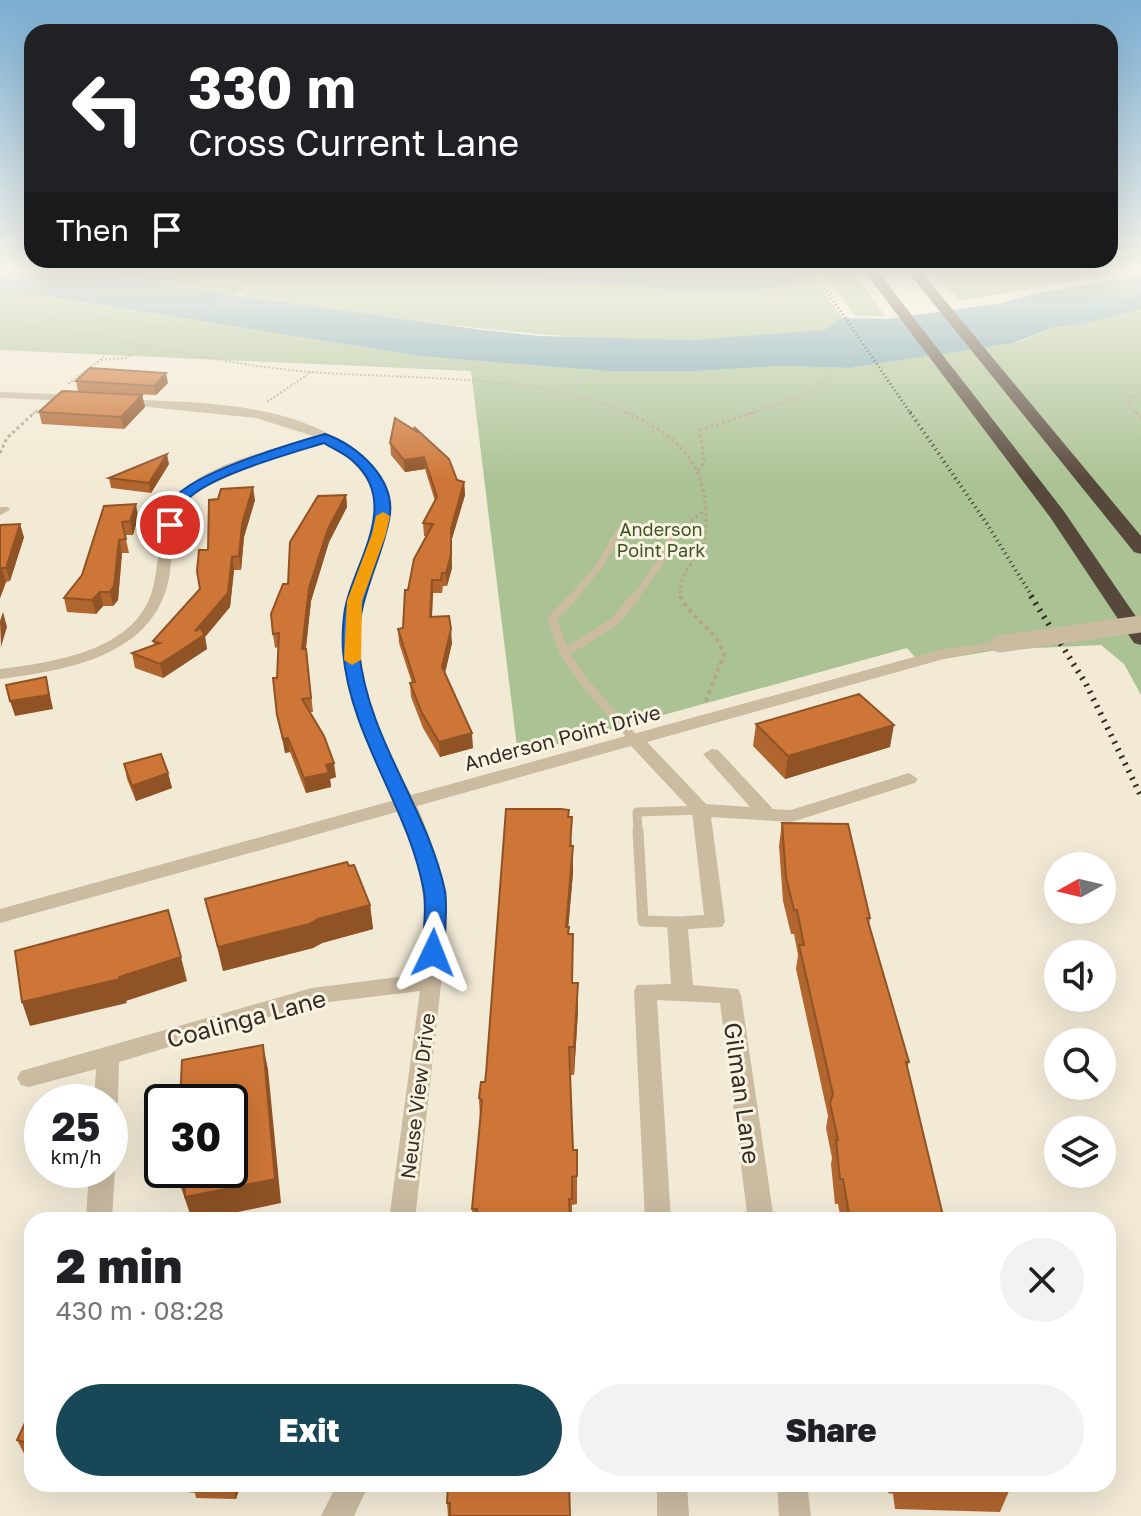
<!DOCTYPE html>
<meta charset="utf-8">
<style>
:root{--surface:#fff;--page:#f2f2f2;--text:#202124;--muted:#757577;--accent:#184858}
body{margin:0;font-family:"Golos Text",sans-serif;background:var(--page);color:var(--text);height:100vh;display:flex;flex-direction:column;font-size:30px;white-space:nowrap}
*{box-sizing:border-box;margin:0}
p{font-size:26px;color:var(--muted)}
.icon{flex:none;width:44px;height:44px;fill:none;stroke:currentColor;stroke-width:2;stroke-linecap:round;stroke-linejoin:round}
.map{position:relative;flex:1;overflow:hidden}
.panel{position:absolute;left:24px;top:1212px;width:1092px;height:280px;display:flex;flex-direction:column;background:var(--surface);border-radius:24px;box-shadow:0 8px 32px #0002}
.panel>*{flex:none}
.banner{position:absolute;left:24px;top:24px;width:1094px;height:244px;border-radius:24px;box-shadow:0 8px 32px #0002;background:#202124;color:#fff;overflow:hidden}
.needle{width:52px;rotate:262deg}
.tools{position:absolute;left:1044px;top:852px;display:grid;gap:16px}
.tools a{display:grid;place-items:center;width:72px;height:72px;border-radius:50%;background:var(--surface);box-shadow:0 8px 32px #0002;font-size:40px}
.speed{position:absolute;left:24px;top:1084px;display:flex;gap:16px;font-size:40px;font-weight:700;text-align:center}
.speed>*{display:grid;place-content:center;width:104px;height:104px;border-radius:50%;background:var(--surface);box-shadow:0 8px 32px #0002;line-height:1}
.speed small{font-size:20px;font-weight:400}
.speed .limit{border:4px solid #111;border-radius:12px;background:#fff;color:#111}
.pin{position:absolute;display:grid;place-items:center;width:68px;height:68px;color:#fff;margin:-34px;border:4px solid #fff;border-radius:50%;box-shadow:0 2px 8px #0007}
.me{position:absolute;width:88px;margin:-44px;rotate:2deg;stroke-linejoin:round;filter:drop-shadow(0 0 6px #0008)}
.turn{display:flex;align-items:center;gap:28px;height:168px;padding:0 32px;font-size:36px}
.turn .icon{width:104px;height:104px;stroke-width:2.5}
.turn b{display:block;font-size:56px;line-height:68px}
.then{display:flex;align-items:center;height:76px;padding:0 32px;background:#0003;gap:16px;font-size:30px}
.round{display:grid;place-items:center;flex:none;width:84px;height:84px;border-radius:42px;background:var(--page)}
.head{display:flex;align-items:center;justify-content:space-between;height:136px;padding:0 32px}
h1{font-size:48px;font-weight:800;line-height:60px}
.cta{display:flex;gap:16px;margin-top:auto;padding:16px 32px}
.cta a{flex:1;height:92px;border-radius:48px;background:var(--accent);color:#fff;font-size:32px;font-weight:800;line-height:92px;text-align:center}
.cta a+a{background:var(--page);color:var(--text)}
.map>svg:first-child{display:block}
.green{fill:#abc295}
.water{fill:#73a3b1}
.lines{fill:none;stroke-linecap:round;stroke-linejoin:round}
.path-far2{stroke:#b6a58b;stroke-width:2;stroke-dasharray:2 2;stroke-linecap:butt}
.path-far1{stroke:#b6a58b;stroke-width:3;stroke-dasharray:3 3;stroke-linecap:butt}
.path{stroke:#b6a58b;stroke-width:4;stroke-dasharray:4 4;stroke-linecap:butt}
.lane-far2{stroke:#cabba1;stroke-width:7}
.lane-far1{stroke:#cabba1;stroke-width:9}
.lane{stroke:#cabba1;stroke-width:11}
.street{fill:#cabba1;fill-rule:evenodd}
.highway{fill:#56483b;fill-rule:evenodd}
.rail-far2{stroke:#342c24;stroke-width:3;stroke-dasharray:1 3;stroke-linecap:butt}
.rail-far1{stroke:#342c24;stroke-width:4;stroke-dasharray:1 4;stroke-linecap:butt}
.rail{stroke:#342c24;stroke-width:6;stroke-dasharray:2 6;stroke-linecap:butt}
.street-bridge{stroke:#cabba1;stroke-width:17}
.wall{fill:#b1652f}
.shaded-wall{fill:#905326}
.building{fill:#ce7637;stroke:#905326;stroke-width:2}
.route{fill:#1a73e8;stroke:#114b97;stroke-width:2}
.slow{fill:#f59e0b}
.labels{text-anchor:middle;dominant-baseline:central;stroke-width:6;stroke-linejoin:round;paint-order:stroke}
.far-park-label{font-size:18px;fill:#3b5427;stroke:#faf3e1}
.street-label{font-size:20px;fill:#342c24;stroke:#faf3e1}
.near-street-label{font-size:24px;fill:#342c24;stroke:#faf3e1}
</style>
<div class="map">
<svg width="1141" height="1516" viewBox="0 0 1141 1516">
<rect width="100%" height="100%" fill="#f2ead5"/>
<g class="green">
<polygon points="33,268 118,268 249,287 234,295"/>
<path d="M130,268H458L506,276L673,290L779,289L795,285L785,268H806L842,318L824,330C629,357 435,323 242,296L259,285Z"/>
<polygon points="819,268 851,268 885,316 855,316"/>
<polygon points="930,268 1141,268 1141,269 960,301"/>
<polygon points="0,293 47,296 417,356 606,371 696,371 782,366 850,368 1022,341 1056,327 1083,324 1141,309 1141,695 1124,664 1101,645 997,650 920,663 907,648 518,755 471,371 0,350"/>
</g>
<g class="water">
<polygon points="0,268 61,271 483,330 540,336 692,340 824,330 842,318 888,319 1002,303 1042,292 1141,276 1141,309 1083,324 1056,327 1013,343 850,368 782,366 696,371 606,371 417,356 47,296 0,293"/>
<polygon points="458,268 785,268 796,286 752,290 673,290 506,276"/>
</g>
<g class="lines">
<g class="path-far2">
<path d="M0,323C95,331 187,358 281,369C390,382 531,369 629,414"/>
<polyline points="35,324 55,317 86,316 175,330 254,286 123,268"/>
<polyline points="101,360 125,358 148,347"/>
<polyline points="68,384 104,357"/>
<polyline points="267,402 311,372"/>
<polyline points="33,414 37,410"/>
<polyline points="749,414 816,391 830,374"/>
<polyline points="1137,414 1128,405 1131,396 1141,394"/>
</g>
<g class="path-far1">
<path d="M625,412C671,433 703,456 706,511C706,523 707,537 701,548C693,565 676,577 681,598"/>
<polyline points="1135,412 1141,417"/>
<polyline points="0,453 7,438 35,412"/>
<polyline points="698,471 704,462 700,430 755,412"/>
<polyline points="681,528 703,512"/>
</g>
<path class="path" d="M680,596C691,619 717,630 724,655L705,703"/>
<polyline class="lane-far2" points="572,598 598,568 619,532 644,527 668,533 672,545 635,598"/>
<g class="lane-far1">
<polyline points="564,653 585,683 635,740"/>
<polyline points="564,653 552,619 574,596"/>
<polyline points="564,653 613,623 636,596"/>
<polyline points="638,833 637,812 701,810"/>
</g>
<polyline class="lane" points="638,831 643,921 677,922"/>
<g class="street">
<polygon points="0,392 77,395 83,398 77,401 0,398"/>
<path d="M123,399C202,403 304,401 365,460C378,473 389,488 390,507C390,534 376,557 367,582C361,601 359,621 359,642C360,698 387,747 411,795L943,649L1005,641L1007,644L1005,647L951,657L647,742L706,804L750,807L703,754L712,749L718,750L773,809L791,810L909,773L918,779L915,783L792,822L711,817L725,922L722,927L688,929L693,985L738,989L741,995L774,1220H748L720,1003L657,1000L671,1220H645L634,991L637,985L671,984L667,922L670,917L704,915L692,811L631,746L417,806C435,847 446,885 447,930L415,1220H389L420,991L312,1004L119,1062L118,1102L110,1110V1102H94L96,1069L29,1087L21,1085L17,1078L21,1071L312,988L422,974C429,916 423,865 400,811L0,923V909L395,800C370,750 343,700 343,643C342,556 427,504 325,442C288,454 204,473 182,506C170,525 173,556 169,578C154,656 68,670 0,679V669C48,663 120,653 146,606C153,594 155,578 157,565C161,543 158,518 173,500C202,464 272,450 316,437L256,418L119,404V400Z"/>
<polygon points="0,507 8,507 10,510 0,515"/>
<polygon points="110,1162 115,1170 112,1220 86,1220 89,1170 110,1170"/>
<polygon points="337,1484 369,1484 354,1516 321,1516"/>
<polygon points="657,1484 687,1484 689,1516 657,1516"/>
<polygon points="777,1484 807,1484 811,1516 779,1516"/>
</g>
<g class="highway">
<polygon points="862,268 875,268 1063,510 1141,624 1141,645 1134,643 1050,517"/>
<polygon points="905,268 918,268 1141,536 1141,554 1134,552"/>
</g>
<polyline class="rail-far2" points="811,268 911,414"/>
<polyline class="rail-far1" points="910,412 987,524 1033,598"/>
<polyline class="rail" points="1031,596 1086,684 1141,796"/>
<polyline class="street-bridge" points="999,644 1141,624"/>
</g>
<g class="wall">
<polygon points="76,381 168,383 156,395 78,391"/>
<polygon points="142,395 145,407 124,429 42,424 39,412"/>
<polygon points="414,427 457,480 464,482 465,495 451,542 452,568 447,586 443,586 442,593 433,593 432,617 452,643 445,673 473,748 440,757 423,728 411,697 410,683 412,683 399,643 398,629 403,628 408,590 426,536 424,536 423,523 435,501 425,469 405,472 391,455 390,443 415,430"/>
<polygon points="169,464 151,493 111,488 109,478"/>
<polygon points="346,495 347,507 329,542 311,601 306,649 313,712 310,712 336,777 330,779 331,787 306,793 290,752 285,753 280,729 273,678 277,678 278,647 275,648 273,634"/>
<polygon points="218,499 255,500 244,537 241,570 234,570 230,607 205,637 207,649 163,678 135,668 132,653 154,645 153,641 200,589"/>
<polygon points="104,506 138,517 133,535 125,535 129,553 122,553 118,600 113,606 103,606 96,614 67,612 64,598 82,575"/>
<polygon points="0,525 24,537 10,581 6,582 0,598"/>
<polygon points="756,724 890,747 785,779 753,746"/>
<polygon points="124,764 168,773 172,788 136,801 127,779"/>
<polygon points="569,817 572,846 573,846 573,873 568,927 572,983 578,983 578,1011 574,1075 570,1075 573,1150 577,1150 577,1204 572,1205 572,1220 473,1220 472,1209 480,1120 479,1098"/>
<polygon points="782,823 870,918 869,925 909,1062 907,1068 944,1220 841,1220 838,1204 835,1204 831,1164 832,1158 826,1128 828,1116 796,969 798,955 794,934 791,934 783,901 779,846"/>
<polygon points="205,899 370,905 373,929 322,943 313,948 223,971"/>
<polygon points="32,1408 32,1469 17,1440"/>
<polygon points="128,1484 241,1484 236,1499 196,1498 195,1493"/>
<polygon points="448,1484 575,1484 575,1485 569,1484 570,1516 448,1516 447,1503"/>
<polygon points="886,1484 1012,1484 1000,1512 895,1509 893,1494 888,1493"/>
</g>
<g class="shaded-wall">
<polygon points="166,373 168,383 156,395 154,386"/>
<polygon points="142,395 145,407 124,429 121,417"/>
<polygon points="167,454 169,464 151,493 149,483"/>
<polygon points="424,457 425,469 405,472 404,460"/>
<polygon points="464,482 465,495 451,542 452,568 447,586 446,573 451,529"/>
<polygon points="253,487 255,500 244,537 241,570 239,556 242,524"/>
<polygon points="346,495 347,507 329,542 311,601 304,663 302,649 309,588 328,529"/>
<polygon points="136,504 138,517 133,535 130,521"/>
<polygon points="20,524 24,537 10,581 6,568"/>
<polygon points="119,540 122,553 118,600 113,606 110,592"/>
<polygon points="232,557 234,570 230,607 205,637 207,649 163,678 160,664 195,631"/>
<polygon points="2,568 6,582 0,598 0,574"/>
<polygon points="432,580 433,593 431,631 430,617"/>
<polygon points="100,592 103,606 96,614 92,600"/>
<polygon points="3,612 7,627 1,647 0,621"/>
<polygon points="451,629 452,643 443,681 442,667"/>
<polygon points="46,677 53,709 15,716 10,701"/>
<polygon points="894,725 890,747 785,779 788,756"/>
<polygon points="472,733 473,748 440,757 439,742"/>
<polygon points="288,738 290,752 285,753 283,739"/>
<polygon points="334,763 336,777 330,779 331,787 306,793 304,778 326,765"/>
<polygon points="168,773 172,788 136,801 132,786"/>
<polygon points="573,846 573,873 566,954 566,927"/>
<polygon points="370,905 373,929 322,943 313,948 223,971 218,947"/>
<polygon points="181,957 187,981 126,1001 127,1003 30,1026 22,1002 119,977"/>
<polygon points="578,983 578,1011 574,1075 574,1047"/>
<polygon points="263,1045 268,1069 281,1203 200,1220 192,1220 181,1187"/>
<polygon points="231,1484 241,1484 236,1499"/>
</g>
<g class="building">
<polygon points="90,368 166,373 154,386 76,381"/>
<polygon points="62,391 142,395 121,417 39,412"/>
<polygon points="395,418 416,431 414,427 449,459 457,480 464,482 451,529 451,555 446,573 442,573 441,580 432,580 430,617 449,616 451,629 442,667 472,733 439,742 422,713 410,683 415,682 398,629 403,628 405,590 408,590 414,559 433,524 423,523 437,497 424,457 404,460 390,443"/>
<polygon points="167,454 149,483 109,478"/>
<polygon points="253,487 242,524 239,556 232,557 228,593 195,631 201,628 204,635 160,664 132,653 160,643 153,641 200,589 197,571 199,550 208,550 209,500 218,499 221,489"/>
<polygon points="346,495 328,529 309,588 302,649 306,649 311,698 302,699 324,736 334,763 326,765 329,773 304,778 288,738 283,739 277,715 273,678 277,678 279,633 273,634 271,614 283,584 288,584 290,542 318,496"/>
<polygon points="136,504 130,521 122,522 126,539 119,540 114,586 110,592 100,592 92,600 64,598 82,575 104,506"/>
<polygon points="20,524 6,568 2,568 0,574 0,525"/>
<polygon points="46,677 49,695 10,701 6,685"/>
<polygon points="859,694 894,725 788,756 756,724"/>
<polygon points="161,754 168,773 132,786 124,764"/>
<polygon points="506,809 561,809 569,810 568,817 572,817 570,846 573,846 566,927 569,927 568,934 573,934 572,983 578,983 574,1047 569,1047 573,1150 577,1150 577,1176 572,1177 572,1199 569,1199 570,1220 476,1220 477,1209 472,1209 482,1100 479,1098 481,1082 485,1082 486,1074"/>
<polygon points="782,823 848,824 870,918 867,918 909,1062 906,1062 944,1220 850,1220 843,1179 840,1179 836,1140 838,1140 830,1103 833,1094 799,945 804,945 797,910 794,910 786,877"/>
<polygon points="347,862 349,866 354,865 370,905 318,919 309,924 218,947 205,899"/>
<polygon points="168,910 181,957 119,977 120,979 22,1002 15,951"/>
<polygon points="263,1045 275,1179 185,1197 185,1186 181,1187 181,1170 230,1170 230,1102 180,1102 182,1060"/>
<polygon points="32,1408 32,1444 17,1440"/>
<polygon points="448,1484 569,1484 570,1516 450,1516 450,1503 447,1503"/>
</g>
<linearGradient id="sky" x2="0" y2="1"><stop stop-color="#79add2"/><stop offset="0.56" stop-color="#f9f6ec"/><stop offset="1" stop-color="#f9f6ec" stop-opacity="0"/></linearGradient>
<rect width="1141" height="481" fill="url(#sky)"/>
<path class="route" d="M325,434C358,445 398,481 389,520C380,565 355,603 359,650C367,738 427,807 445,891C448,910 444,933 444,953L440,958H425L422,953C423,933 427,911 424,892C409,807 350,738 343,651C342,635 343,612 348,597C361,553 397,501 354,462C346,454 333,449 324,443C292,453 199,478 183,505C179,512 179,521 175,528L163,525C165,518 167,508 171,502C189,473 290,444 325,434Z"/>
<polygon class="slow" points="383,512 390,516 386,534 362,601 361,660 352,665 344,660 347,601 372,534 376,516"/>
<g class="labels">
<g class="far-park-label">
<text x="661" y="529">Anderson<tspan x="661" dy="21">Point Park</tspan></text>
</g>
<g class="street-label">
<text transform="translate(562 737) rotate(-15)">Anderson Point Drive</text>
<text transform="translate(417 1096) rotate(-83)">Neuse View Drive</text>
</g>
<g class="near-street-label">
<text transform="translate(246 1018) rotate(-15)">Coalinga Lane</text>
<text transform="translate(743 1093) rotate(82)">Gilman Lane</text>
</g>
</g>
</svg>
<div class="tools">
<a><svg class="needle" viewBox="-14 -14 28 28"><path d="M0-13l5 13h-10z" fill="#e53935"/><path d="M0 13l5-13h-10z" fill="#757577"/></svg></a>
<a><svg class="icon" aria-label="sound" viewBox="0 0 24 24"><path d="M4 9h4l5-4v14l-5-4H4zM17 9q2 3 0 6"/></svg></a>
<a><svg class="icon" aria-label="search" viewBox="0 0 24 24"><circle cx="10" cy="10" r="6"/><path d="M15 15l6 6"/></svg></a>
<a><svg class="icon" aria-label="layers" viewBox="0 0 24 24"><path d="M12 4l9 5-9 5-9-5zM3 14l9 5 9-5"/></svg></a>
</div>
<div class="speed"><div>25<small>km/h</small></div><div class="limit">30</div></div>
<div class="pin" style="left:170px;top:525px;background:#d93025"><svg class="icon" aria-label="arrive" viewBox="0 0 24 24"><path d="M6 21V4h12l-3 4 3 4H6"/></svg></div>
<svg class="me" style="left:433px;top:953px" viewBox="-20 -20 40 40"><path d="M0-17L14 15 0 8-14 15z" fill="#1a73e8" stroke="#fff" stroke-width="4"/></svg>
<div class="banner">
<div class="turn"><svg class="icon" aria-label="left" viewBox="0 0 24 24"><path d="M17 20v-9H6M10 6l-5 5 5 5"/></svg><div><b>330 m</b>Cross Current Lane</div></div>
<div class="then">Then<svg class="icon" aria-label="arrive" viewBox="0 0 24 24"><path d="M6 21V4h12l-3 4 3 4H6"/></svg></div>
</div>
<section class="panel">
<div class="head"><div><h1>2 min</h1><p>430 m · 08:28</p></div><a class="round"><svg class="icon" aria-label="close" viewBox="0 0 24 24"><path d="M6 6l12 12M18 6L6 18"/></svg></a></div>
<div class="cta"><a>Exit</a><a>Share</a></div>
</section>
</div>
